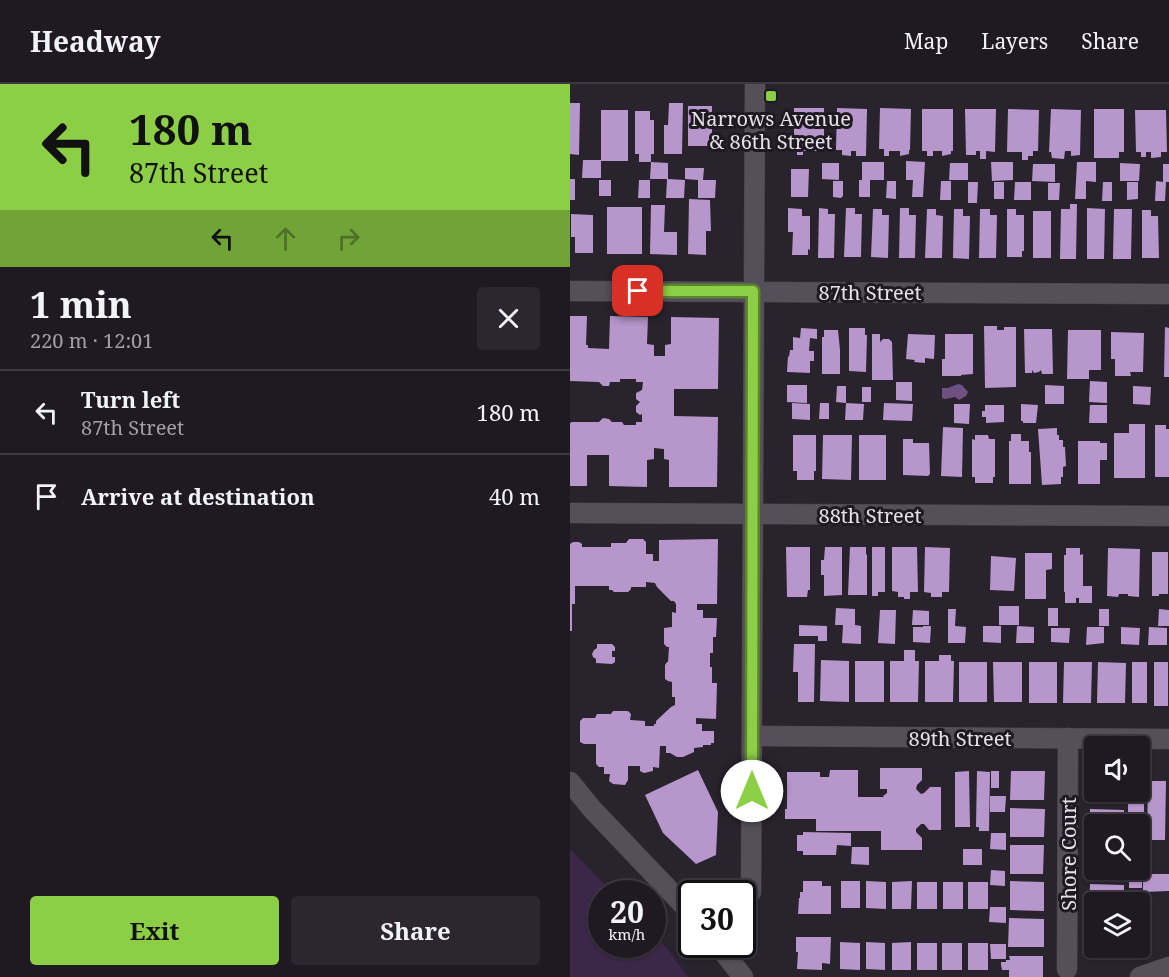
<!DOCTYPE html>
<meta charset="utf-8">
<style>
:root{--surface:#1f1a22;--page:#2c272f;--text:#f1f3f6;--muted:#a1a1a5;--line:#3c3840;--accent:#8cce45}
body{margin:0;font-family:"Noto Serif",serif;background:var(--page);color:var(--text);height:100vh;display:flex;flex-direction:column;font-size:22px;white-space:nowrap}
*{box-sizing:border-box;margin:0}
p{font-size:20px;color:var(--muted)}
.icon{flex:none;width:33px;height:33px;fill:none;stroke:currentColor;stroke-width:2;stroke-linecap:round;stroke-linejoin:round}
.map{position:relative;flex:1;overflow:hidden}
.side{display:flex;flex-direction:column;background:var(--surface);width:570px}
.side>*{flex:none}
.banner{background:#8cce45;color:#111;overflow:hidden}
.buttons{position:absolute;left:514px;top:652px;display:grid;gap:12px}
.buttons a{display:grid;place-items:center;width:66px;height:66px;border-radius:6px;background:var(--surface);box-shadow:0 2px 4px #0004,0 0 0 2px var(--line);font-size:30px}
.speed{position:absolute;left:18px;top:796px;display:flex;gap:12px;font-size:30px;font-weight:700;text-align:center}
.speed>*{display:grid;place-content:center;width:78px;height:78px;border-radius:50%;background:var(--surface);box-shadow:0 2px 4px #0004,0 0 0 2px var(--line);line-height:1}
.speed small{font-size:15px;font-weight:400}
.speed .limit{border:3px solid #111;border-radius:9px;background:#fff;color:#111}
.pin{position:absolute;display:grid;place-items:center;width:51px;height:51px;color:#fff;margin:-26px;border-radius:12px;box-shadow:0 3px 9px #0006}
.me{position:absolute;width:66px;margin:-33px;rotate:0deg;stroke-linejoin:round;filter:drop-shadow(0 0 4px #0008)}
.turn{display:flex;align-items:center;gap:21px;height:126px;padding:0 30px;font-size:27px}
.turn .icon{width:78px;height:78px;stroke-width:2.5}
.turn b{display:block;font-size:42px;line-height:51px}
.lanes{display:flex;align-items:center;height:57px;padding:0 30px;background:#0003;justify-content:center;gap:30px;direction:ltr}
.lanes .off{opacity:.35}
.round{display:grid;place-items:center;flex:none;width:63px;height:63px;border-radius:6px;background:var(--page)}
.headline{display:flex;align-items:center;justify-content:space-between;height:102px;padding:0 30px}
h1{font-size:36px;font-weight:700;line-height:45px}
.primary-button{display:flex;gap:12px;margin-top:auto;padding:12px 30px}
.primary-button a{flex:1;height:69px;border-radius:6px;background:var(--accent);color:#111;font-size:24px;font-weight:700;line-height:69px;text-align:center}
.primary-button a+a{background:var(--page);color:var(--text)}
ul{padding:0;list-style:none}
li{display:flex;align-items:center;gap:18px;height:84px;padding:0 30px;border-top:2px solid var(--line)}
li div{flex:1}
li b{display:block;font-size:22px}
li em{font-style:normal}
header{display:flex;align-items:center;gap:36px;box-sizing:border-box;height:84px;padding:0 30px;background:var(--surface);border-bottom:2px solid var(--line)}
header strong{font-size:28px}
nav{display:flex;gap:33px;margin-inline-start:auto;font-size:21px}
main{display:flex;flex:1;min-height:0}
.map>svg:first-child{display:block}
.green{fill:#3b2747}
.water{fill:#6e5081}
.building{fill:#b796cc}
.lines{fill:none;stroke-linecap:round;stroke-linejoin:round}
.minor-casing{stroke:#443f47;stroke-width:21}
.minor{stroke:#554f5a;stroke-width:20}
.route-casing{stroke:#5b862d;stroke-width:15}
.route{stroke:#8cce45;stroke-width:10}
.poi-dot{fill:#8cce45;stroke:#1f1923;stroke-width:2}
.labels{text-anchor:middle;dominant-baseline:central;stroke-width:6;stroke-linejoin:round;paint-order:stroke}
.poi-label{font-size:20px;fill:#e5e1e7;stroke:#1f1923}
.street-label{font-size:20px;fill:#e5e1e7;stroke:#1f1923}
</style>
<header>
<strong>Headway</strong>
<nav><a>Map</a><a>Layers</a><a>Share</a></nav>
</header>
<main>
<section class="side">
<div class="banner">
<div class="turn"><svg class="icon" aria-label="left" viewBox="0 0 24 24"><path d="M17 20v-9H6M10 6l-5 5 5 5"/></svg><div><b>180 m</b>87th Street</div></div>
<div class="lanes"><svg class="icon" aria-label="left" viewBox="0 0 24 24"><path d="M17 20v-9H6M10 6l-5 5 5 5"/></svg><svg class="icon off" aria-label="ahead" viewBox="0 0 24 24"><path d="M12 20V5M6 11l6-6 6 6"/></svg><svg class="icon off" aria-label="right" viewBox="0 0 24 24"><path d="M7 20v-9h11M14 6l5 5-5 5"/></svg></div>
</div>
<div class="headline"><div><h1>1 min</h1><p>220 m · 12:01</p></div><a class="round"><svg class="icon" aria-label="close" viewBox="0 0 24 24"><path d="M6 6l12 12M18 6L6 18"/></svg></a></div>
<ul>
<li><svg class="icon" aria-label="left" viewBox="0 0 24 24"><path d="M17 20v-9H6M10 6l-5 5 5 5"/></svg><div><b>Turn left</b><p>87th Street</p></div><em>180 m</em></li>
<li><svg class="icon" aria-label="arrive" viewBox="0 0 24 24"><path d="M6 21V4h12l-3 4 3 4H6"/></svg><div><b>Arrive at destination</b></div><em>40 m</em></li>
</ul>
<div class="primary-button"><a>Exit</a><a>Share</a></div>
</section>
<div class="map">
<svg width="599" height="893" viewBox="0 0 599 893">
<rect width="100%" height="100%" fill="#29232d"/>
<polygon class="green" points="0,765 44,810 32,810 32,861 82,861 83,849 100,868 118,893 0,893"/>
<polygon class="water" points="388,300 392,301 398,308 396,312 389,316 385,313 375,315 372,314 372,304 378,304"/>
<g class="building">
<polygon points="0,19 10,19 9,71 0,70"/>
<polygon points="99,19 113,19 112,70 94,70 94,41 98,41"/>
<rect x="118" y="22" width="24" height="40"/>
<polygon points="224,24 254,24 254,67 233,67 233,71 227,71 227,67 224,67"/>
<polygon points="267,24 297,25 296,72 286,72 286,67 281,67 281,72 272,71 272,66 266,66"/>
<polygon points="310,24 341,25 340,66 339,66 339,70 330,72 330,67 319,67 319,72 314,72 314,65 309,65"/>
<polygon points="352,25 383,25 383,67 381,67 381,70 372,72 372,67 363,67 363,72 357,72 357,67 352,67"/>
<polygon points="395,25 426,25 425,68 416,67 416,75 410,75 410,67 406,67 406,71 396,71"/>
<polygon points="438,25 469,26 468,67 463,67 463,72 458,72 458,76 452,76 452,68 437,68"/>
<polygon points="481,25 511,26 510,71 501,72 501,67 495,67 494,75 482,74 481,68 479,68"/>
<polygon points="524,25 554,25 554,68 549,68 549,74 524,74"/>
<rect x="31" y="26" width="27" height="51"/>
<polygon points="565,26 596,26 597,68 591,68 591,73 581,74 581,68 576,68 576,73 571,73 571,68 566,68"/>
<polygon points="65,27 80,27 80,36 84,36 84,70 81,70 81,78 69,78 69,70 65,70"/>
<polygon points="13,76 31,76 31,94 12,94"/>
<polygon points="336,77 355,78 353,113 342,113 343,96 336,96"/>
<polygon points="81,78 98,79 98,95 115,96 114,114 96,114 97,95 80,95"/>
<polygon points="292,78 314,78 314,96 300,96 300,113 289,113 289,96 292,96"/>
<polygon points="421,78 443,78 443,96 422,97"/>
<polygon points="507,78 526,78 526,98 516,97 516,115 505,115"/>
<polygon points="252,79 269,79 269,96 252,95"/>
<polygon points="380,79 398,79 398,96 379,96"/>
<polygon points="550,79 570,80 569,97 550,97"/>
<polygon points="463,80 485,80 485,98 462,97"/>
<polygon points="593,80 599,80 599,98 596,98 595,117 585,117 586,97 593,98"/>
<polygon points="115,84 134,84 133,96 146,96 145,114 128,114 128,96 115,95"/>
<polygon points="221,85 239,85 238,113 221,113"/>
<rect x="0" y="95" width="5" height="21"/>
<rect x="29" y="96" width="12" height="16"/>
<polygon points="69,96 80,96 80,114 68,114"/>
<polygon points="263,97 273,97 273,112 271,114 263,113"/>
<polygon points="317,97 326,97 326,115 316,114"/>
<polygon points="371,97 381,97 381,116 370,116"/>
<polygon points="398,98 408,98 407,119 398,119"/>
<rect x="424" y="98" width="10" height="17"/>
<polygon points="445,98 461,98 461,116 444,116"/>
<polygon points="533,98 542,98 542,117 532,117"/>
<polygon points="557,98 568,98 568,115 557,116"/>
<polygon points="478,99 490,99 489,116 478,116"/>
<polygon points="119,115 140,116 141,147 136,147 136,171 118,170"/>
<polygon points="500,120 507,120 506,175 490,175 491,125 500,125"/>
<polygon points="81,121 95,121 94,148 107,148 107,171 80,170"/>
<rect x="37" y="123" width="35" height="47"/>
<polygon points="218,124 232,125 232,132 240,132 240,166 238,165 238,171 222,171 223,148 218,148"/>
<polygon points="249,124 258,125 258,130 265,130 264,174 248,174"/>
<polygon points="276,124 285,124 285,130 292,130 291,173 274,173"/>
<polygon points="330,124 339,124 339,131 346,131 345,174 329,174"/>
<polygon points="517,124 535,125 534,175 517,175"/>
<polygon points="303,125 312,125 312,131 319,131 318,174 301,173"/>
<polygon points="357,125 366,125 366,131 373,132 372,174 355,174"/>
<polygon points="384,125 393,125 393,132 400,132 399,175 383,174"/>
<polygon points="410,125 420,125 420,131 427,131 426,174 409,174"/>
<polygon points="437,125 446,125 446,131 454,131 454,167 452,167 452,173 437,173"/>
<polygon points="544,125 562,125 561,175 543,175"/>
<polygon points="572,126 581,126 581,132 588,132 589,174 572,174"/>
<rect x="463" y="127" width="18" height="47"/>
<polygon points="1,130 23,131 23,169 5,169 5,153 1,153"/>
<polygon points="0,232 17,232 16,261 18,261 18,264 39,265 40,232 78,233 77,260 84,261 84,272 95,272 95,261 101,260 101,233 149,234 148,305 104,305 104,332 148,333 147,403 99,403 99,376 94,375 94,365 84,364 84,375 77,376 77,403 39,402 39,371 17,371 17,402 0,402 0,339 2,338 29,338 33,334 39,335 42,338 52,338 54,341 66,341 66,338 72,338 72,330 70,331 66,328 66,322 70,318 66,315 66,309 72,306 73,298 66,298 66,295 50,295 50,298 40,298 39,302 33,302 29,298 0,297"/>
<polygon points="414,242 427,242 427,246 434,246 434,243 446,243 446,303 415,304"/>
<polygon points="595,243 599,244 599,293 594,293"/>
<polygon points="231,244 247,245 247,255 240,254 239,267 244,267 244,277 240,277 240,289 217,288 218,272 219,273 220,266 223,266 223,253 230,254"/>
<polygon points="279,244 295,244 295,251 297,251 296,288 279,287"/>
<polygon points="454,245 482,245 483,290 472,290 471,286 469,288 464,289 462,286 462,289 455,289"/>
<polygon points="254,246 268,246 270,266 270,290 252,290 252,253 254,253"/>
<polygon points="498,246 531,246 531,286 519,286 519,295 497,295"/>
<polygon points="541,248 574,249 573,288 560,288 561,292 545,292 545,275 541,275"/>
<polygon points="302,250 310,250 310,258 313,255 319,255 322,258 323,296 302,296"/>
<polygon points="338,250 365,251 364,275 355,274 355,279 344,278 345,276 336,275"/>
<polygon points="375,250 403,250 403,290 391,291 391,292 372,292 372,275 375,275"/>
<polygon points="520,297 537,298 537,319 519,318"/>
<polygon points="326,298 342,298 342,317 326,316"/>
<polygon points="217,301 237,301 237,319 217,318"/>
<polygon points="475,301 494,302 494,320 475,320"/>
<polygon points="267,302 276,302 276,319 266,318"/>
<polygon points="563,302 581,303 580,321 563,320"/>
<rect x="292" y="303" width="9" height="15"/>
<polygon points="222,319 240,320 240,336 222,335"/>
<polygon points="250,319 259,319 259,335 249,335"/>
<polygon points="276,319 294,320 293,336 275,336"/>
<polygon points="314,319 343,320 342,337 313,336"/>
<polygon points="384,320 400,320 399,340 384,339"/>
<polygon points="451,320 468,321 466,339 453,339 453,337 451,337"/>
<polygon points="415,321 434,321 434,338 416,339 416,333 412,333 412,327 415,327"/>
<polygon points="520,321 537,321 537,339 519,339"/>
<polygon points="559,340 575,340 575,394 544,394 544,349 559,349"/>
<polygon points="585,341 596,341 596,345 599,345 599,393 585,393"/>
<polygon points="373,343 393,344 392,393 371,392"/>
<polygon points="487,344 487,351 489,351 489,356 493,356 493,363 495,363 496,382 493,383 493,393 491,393 491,400 472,401 468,345"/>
<polygon points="441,350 451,350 451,357 459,357 459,368 461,368 461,400 439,400 439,357 441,357"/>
<polygon points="223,351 246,351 246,387 244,387 244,396 227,396 227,387 223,387"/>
<polygon points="253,351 282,351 281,396 252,395"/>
<rect x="289" y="351" width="27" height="45"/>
<polygon points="405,351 418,351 419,355 425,355 425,393 423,393 423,399 405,399 405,393 402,393 402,355 405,356"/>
<polygon points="333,355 343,355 343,359 359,359 360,390 358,392 333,391"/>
<polygon points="508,357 530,357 530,359 537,359 537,376 530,376 530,400 508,400"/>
<polygon points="59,455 73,455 76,458 76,470 83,470 83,477 89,477 89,456 148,455 147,520 127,520 127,526 133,526 133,534 147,534 146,553 143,553 143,569 140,569 140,583 142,583 142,599 147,599 146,635 126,634 126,640 132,640 132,647 144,647 144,659 141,659 141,661 133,661 133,663 124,664 124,668 113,673 107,673 100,669 96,669 96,662 90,662 89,684 83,683 83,687 74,689 70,687 70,682 58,682 58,696 55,701 43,700 39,697 40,690 34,690 34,683 29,683 26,680 26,660 14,660 10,658 10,637 13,634 25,634 27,630 41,630 43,627 58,627 61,630 60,636 75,637 75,642 84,642 84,640 86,640 86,637 101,623 105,621 105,613 102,613 102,598 98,597 95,595 95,581 97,578 98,578 99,563 97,563 94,560 94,544 102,543 102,528 106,529 106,520 104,517 101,517 87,503 85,499 76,498 76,503 61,503 61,505 58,508 44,508 42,506 39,506 39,502 5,502 5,520 2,520 2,547 0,547 0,460 3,458 9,458 12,460 12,463 41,463 41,459 56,459"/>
<polygon points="216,463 240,463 240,506 238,506 237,513 217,513"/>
<polygon points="255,463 272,463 272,511 254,512 254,491 251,491 251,476 254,476"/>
<polygon points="280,463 296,463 296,470 297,471 297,511 278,511"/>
<polygon points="302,463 315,463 315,508 308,508 308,512 302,512"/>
<polygon points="322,463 347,463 348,508 340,508 340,515 334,515 334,513 328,513 328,508 322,507"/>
<polygon points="355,463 380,464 379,508 372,508 372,513 361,513 361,509 354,508"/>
<polygon points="496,464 510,464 510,471 513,470 513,502 522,502 522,519 509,519 509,514 506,514 506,519 495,519 495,508 494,508 494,471 496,471"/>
<polygon points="538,464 570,465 569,513 558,512 558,510 549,510 548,513 537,512"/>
<polygon points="582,468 598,468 598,510 589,510 589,512 582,512"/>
<polygon points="455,469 482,469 482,485 476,486 476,515 455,515"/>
<polygon points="421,472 446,474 444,507 420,506"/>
<rect x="429" y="522" width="20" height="19"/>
<polygon points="266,524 285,525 285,541 291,542 291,560 272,559 273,541 265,541"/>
<rect x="478" y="524" width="10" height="18"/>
<polygon points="378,525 386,525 385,542 396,543 395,559 378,559"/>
<rect x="529" y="525" width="10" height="17"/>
<polygon points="589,525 599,526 599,542 588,542"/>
<polygon points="310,526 326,526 325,560 308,559"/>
<polygon points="343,526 359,527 359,541 342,541"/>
<polygon points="229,541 257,542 257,557 248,557 248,552 229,552"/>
<polygon points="353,542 361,542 360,559 343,558 343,543 353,543"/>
<polygon points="413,542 431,542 431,559 413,558"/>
<polygon points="447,542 464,543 464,559 446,559"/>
<polygon points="517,543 534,543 534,559 516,561"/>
<polygon points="551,543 570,544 569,561 551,560"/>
<polygon points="579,543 597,544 597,561 578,561"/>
<polygon points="481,544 500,544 499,559 481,558"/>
<polygon points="27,560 42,560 45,563 45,567 42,567 42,573 45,573 45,578 42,580 26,579 26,575 23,573 22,570 24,566 27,564"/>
<polygon points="224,560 245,560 244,618 228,618 228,588 223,588"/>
<polygon points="334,566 345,566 345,577 349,577 348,618 320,618 320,577 334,577"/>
<polygon points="369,571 381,571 381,577 384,577 383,618 355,618 355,577 369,577"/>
<polygon points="251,576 279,577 279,618 250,617"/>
<rect x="285" y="577" width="29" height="41"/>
<rect x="389" y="578" width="28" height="40"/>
<polygon points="423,578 452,578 452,618 424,618"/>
<rect x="459" y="578" width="28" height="41"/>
<polygon points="494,578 522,578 521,619 493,619"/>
<polygon points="528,578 556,579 555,619 527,619"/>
<rect x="562" y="578" width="15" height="41"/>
<rect x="584" y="578" width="14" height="44"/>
<polygon points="310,684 352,684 352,696 347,701 346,705 351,710 354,709 360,703 371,703 371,746 359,746 354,740 351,740 346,745 346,748 352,754 352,766 311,766 311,747 246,747 246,735 215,735 215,725 217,725 217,688 250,688 250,693 259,693 260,686 288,686 288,713 314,713 313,712 317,709 317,705 310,705"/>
<polygon points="128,686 148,728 146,771 126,780 93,749 75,711"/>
<polygon points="399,687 400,743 385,743 385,688"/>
<polygon points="407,687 420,688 419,747 409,747 409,743 406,743"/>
<rect x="421" y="687" width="8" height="17"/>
<polygon points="441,687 475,687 474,716 440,716"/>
<polygon points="521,687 525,687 525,708 554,708 554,717 520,716"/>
<polygon points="576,691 576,703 570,703 570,692"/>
<polygon points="578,697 596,697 595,756 577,756"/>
<polygon points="420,712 436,712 435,728 420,728"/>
<polygon points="558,713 574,713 574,728 558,729"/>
<polygon points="440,724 475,725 474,753 440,753"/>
<polygon points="520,725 554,726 554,741 525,741 525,754 520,754"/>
<polygon points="233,748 281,749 281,762 267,761 266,771 233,771 233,767 227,767 227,751 233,751"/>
<polygon points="421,749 436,749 436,766 420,765"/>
<rect x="570" y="751" width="3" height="15"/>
<polygon points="440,761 474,761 473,790 440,790"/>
<polygon points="282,763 299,763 299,781 281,780"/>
<polygon points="519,763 525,763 525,786 554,786 554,792 519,792"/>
<rect x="393" y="765" width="19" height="16"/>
<polygon points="421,786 435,787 435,802 420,801"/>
<rect x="559" y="789" width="13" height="15"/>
<polygon points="573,790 599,790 599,807 573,808"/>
<polygon points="233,797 252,797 252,802 261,802 261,830 228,830 229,814 230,814 230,808 233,808"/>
<rect x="271" y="797" width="19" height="27"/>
<polygon points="296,797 316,798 316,825 296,824"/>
<polygon points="342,797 341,825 322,825 322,798"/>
<polygon points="440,797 474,798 474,827 440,826"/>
<rect x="347" y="798" width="20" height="27"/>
<rect x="373" y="798" width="20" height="27"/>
<rect x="398" y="798" width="20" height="27"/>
<polygon points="520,800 554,801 554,819 525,819 525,829 519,829"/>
<polygon points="420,823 436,823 436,839 419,838"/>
<rect x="570" y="826" width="3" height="16"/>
<polygon points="439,834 474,835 474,863 438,863"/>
<polygon points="520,839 525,839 525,864 553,864 553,867 520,867"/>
<polygon points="226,853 261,853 260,880 252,879 252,886 227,885 228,868 226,868"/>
<polygon points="570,857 573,857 573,869 559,873 559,864 570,864"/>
<polygon points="270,858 290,859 290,886 270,885"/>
<polygon points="296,858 315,859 315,886 296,885"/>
<polygon points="341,858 341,886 322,886 322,859"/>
<rect x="347" y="859" width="20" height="27"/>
<rect x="372" y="859" width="20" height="27"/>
<rect x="398" y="859" width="20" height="27"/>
<polygon points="420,860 436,860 436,875 421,875"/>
<polygon points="439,872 473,872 473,893 439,893 439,886 432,886 431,881 431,878 436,878 436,876 440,876"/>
</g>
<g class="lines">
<g class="minor-casing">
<g id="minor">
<polyline points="0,207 599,210"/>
<polyline points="0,429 599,432"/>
<polyline points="182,652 599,655"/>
<polyline points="0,698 22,725 122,830"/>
<polyline points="172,815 181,808 185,0"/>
<polyline points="148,861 173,893"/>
<polyline points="497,885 498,654"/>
<polyline points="570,893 599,883"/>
</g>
</g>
<use href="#minor" class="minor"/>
</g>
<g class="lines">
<g class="route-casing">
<polyline id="route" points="68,207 183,207 182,707"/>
</g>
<use href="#route" class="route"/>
</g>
<rect class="poi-dot" x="195" y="6" width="12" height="12" rx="3"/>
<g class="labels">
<g class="poi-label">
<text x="201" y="34">Narrows Avenue<tspan x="201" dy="23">&amp; 86th Street</tspan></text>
</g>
<g class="street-label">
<text x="300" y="208">87th Street</text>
<text x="300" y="431">88th Street</text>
<text x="390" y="654">89th Street</text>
<text transform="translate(498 770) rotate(-90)">Shore Court</text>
</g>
</g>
</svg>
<div class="buttons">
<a><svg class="icon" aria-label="sound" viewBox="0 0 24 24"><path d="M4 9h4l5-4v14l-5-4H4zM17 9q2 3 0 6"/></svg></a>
<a><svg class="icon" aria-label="search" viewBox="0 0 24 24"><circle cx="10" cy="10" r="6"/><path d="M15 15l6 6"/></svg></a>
<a><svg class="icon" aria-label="layers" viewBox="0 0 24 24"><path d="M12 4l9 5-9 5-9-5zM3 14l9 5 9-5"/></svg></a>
</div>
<div class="speed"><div>20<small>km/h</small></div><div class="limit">30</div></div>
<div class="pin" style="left:68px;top:207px;background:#d93025"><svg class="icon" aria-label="arrive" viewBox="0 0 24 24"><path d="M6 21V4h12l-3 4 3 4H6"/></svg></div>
<svg class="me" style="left:182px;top:707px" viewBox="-20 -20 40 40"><circle r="19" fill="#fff"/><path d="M0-13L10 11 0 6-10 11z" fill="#8cce45"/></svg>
</div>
</main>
